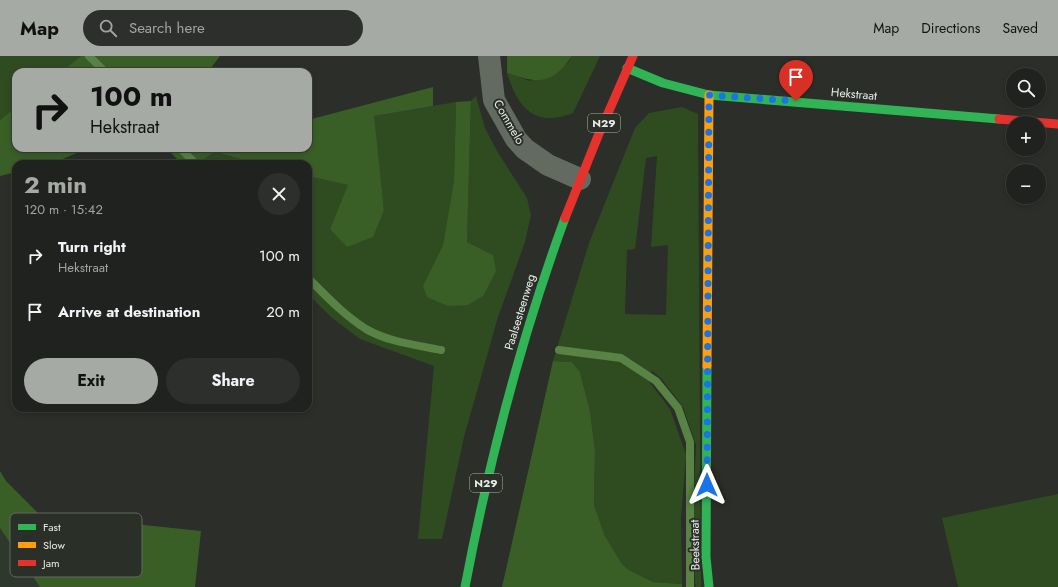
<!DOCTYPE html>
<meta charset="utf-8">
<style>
:root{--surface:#20221f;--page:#2d2f2c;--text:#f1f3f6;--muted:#a2a4a4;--line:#3d3f3d;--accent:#a6aaa5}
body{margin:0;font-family:Jost,sans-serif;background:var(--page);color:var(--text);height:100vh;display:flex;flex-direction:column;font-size:15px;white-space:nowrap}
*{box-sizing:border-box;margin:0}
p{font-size:13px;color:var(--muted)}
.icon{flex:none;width:22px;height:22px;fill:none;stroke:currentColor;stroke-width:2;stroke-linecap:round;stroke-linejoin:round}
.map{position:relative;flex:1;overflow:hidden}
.side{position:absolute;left:12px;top:104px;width:300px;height:252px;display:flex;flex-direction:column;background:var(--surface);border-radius:12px;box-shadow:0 2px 6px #0003,0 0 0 1px var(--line)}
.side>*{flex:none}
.banner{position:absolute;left:12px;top:12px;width:300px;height:84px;border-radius:12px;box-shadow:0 2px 6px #0003,0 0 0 1px var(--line);background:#a6aaa5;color:#111;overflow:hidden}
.fabs{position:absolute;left:1006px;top:12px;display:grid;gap:8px}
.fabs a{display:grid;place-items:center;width:40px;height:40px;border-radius:50%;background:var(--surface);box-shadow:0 2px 6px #0003,0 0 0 1px var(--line);font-size:20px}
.pin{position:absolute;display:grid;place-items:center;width:34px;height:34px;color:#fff;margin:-41px -17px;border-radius:50% 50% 50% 0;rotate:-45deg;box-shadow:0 0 4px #0007}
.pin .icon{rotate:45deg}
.me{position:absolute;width:44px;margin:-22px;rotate:0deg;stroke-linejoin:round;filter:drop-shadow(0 0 3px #0008)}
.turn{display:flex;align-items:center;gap:14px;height:84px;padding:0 12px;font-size:18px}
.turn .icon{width:52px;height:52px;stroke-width:2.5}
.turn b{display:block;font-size:28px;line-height:34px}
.round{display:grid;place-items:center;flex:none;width:42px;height:42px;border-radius:21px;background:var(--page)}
.summary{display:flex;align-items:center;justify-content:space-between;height:68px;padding:0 12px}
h1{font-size:24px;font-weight:700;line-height:30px;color:var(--accent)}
.cta{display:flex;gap:8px;margin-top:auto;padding:8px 12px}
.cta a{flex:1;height:46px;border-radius:24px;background:var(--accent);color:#111;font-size:16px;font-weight:700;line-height:46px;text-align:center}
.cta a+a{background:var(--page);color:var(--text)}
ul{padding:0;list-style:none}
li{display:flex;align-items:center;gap:12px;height:56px;padding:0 12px}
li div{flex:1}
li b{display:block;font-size:15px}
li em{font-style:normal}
header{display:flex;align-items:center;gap:24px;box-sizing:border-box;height:56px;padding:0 20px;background:var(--accent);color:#111}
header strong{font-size:19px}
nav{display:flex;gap:22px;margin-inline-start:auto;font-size:14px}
.search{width:280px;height:36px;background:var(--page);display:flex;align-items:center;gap:10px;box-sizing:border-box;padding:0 14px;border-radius:22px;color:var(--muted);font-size:15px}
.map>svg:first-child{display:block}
.built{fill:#2f382c}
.green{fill:#2f4c21;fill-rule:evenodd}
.forest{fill:#395f26}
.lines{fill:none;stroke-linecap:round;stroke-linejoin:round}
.stream{stroke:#588345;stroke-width:8}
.street{stroke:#636a60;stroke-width:22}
.fast{stroke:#30b455;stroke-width:9}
.slow{stroke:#ff9f0a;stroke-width:9}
.jam{stroke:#e5322d;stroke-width:9}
.route{stroke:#1a73e8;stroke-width:7;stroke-dasharray:0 12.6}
.labels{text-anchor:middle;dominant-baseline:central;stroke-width:4;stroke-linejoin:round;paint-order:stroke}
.shield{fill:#2a2f28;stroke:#b0b3ae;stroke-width:1}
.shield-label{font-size:11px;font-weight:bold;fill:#e9ece8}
.street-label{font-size:12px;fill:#e9ece8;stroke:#2a2f28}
.key{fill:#2a2f28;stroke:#636862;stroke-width:1}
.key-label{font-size:11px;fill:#e9ece8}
</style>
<header>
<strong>Map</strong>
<div class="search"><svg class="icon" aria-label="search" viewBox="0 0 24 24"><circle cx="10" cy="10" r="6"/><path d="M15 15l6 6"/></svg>Search here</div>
<nav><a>Map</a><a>Directions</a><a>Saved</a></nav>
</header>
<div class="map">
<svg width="1058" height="531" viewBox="0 0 1058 531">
<rect width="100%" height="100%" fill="#2b2e29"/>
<polygon class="built" points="0,472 40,531 0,531"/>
<g class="green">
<polygon points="0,0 81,0 61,16 16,16 16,51 0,64"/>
<path d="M572,0H600L573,57C534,72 518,52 507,17L530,25L568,7Z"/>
<polygon points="476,40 485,72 497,95 527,142 531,159 525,186 498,261 464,381 442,483 418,483 434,310 360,283 331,261 308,238 308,120 349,129 330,173 384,154 373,60 456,46 454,124 443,189 424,230 493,199 467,186 471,45"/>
<path d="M682,51L698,58L701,531H696L695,527L693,463L696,389L683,351L661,322L652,315L647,323L670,353L686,399L681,462L682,528L653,526L629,514L622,508L605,480L594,449L595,395L590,355L580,316L572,306L553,305L589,187L635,72L649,57ZM657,100L651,191L668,189L666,259L625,258L627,194L635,193L646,102Z"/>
<polygon points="215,96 259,108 196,108"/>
<polygon points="1058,438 1058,531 958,531 942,462"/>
</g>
<g class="forest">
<polygon points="81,0 220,0 208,16 61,16"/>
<path d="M507,0H572C552,29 538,28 507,17Z"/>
<polygon points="433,31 433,50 374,60 384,154 373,181 347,191 330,173 348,129 308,120 308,108 259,108 215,96 196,108 182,108 166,92 308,92 308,64"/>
<polygon points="471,45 467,186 493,199 496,215 483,240 468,249 448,250 427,241 423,230 443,189 454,124 456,46"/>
<polygon points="16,51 16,92 88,92 51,108 16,108 16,116 0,120 0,64"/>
<polygon points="553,305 572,306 580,316 590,355 595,395 594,449 605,480 622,508 629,514 653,526 682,528 682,531 502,531"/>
<polygon points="0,415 6,425 39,458 201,475 195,531 40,531 0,472"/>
</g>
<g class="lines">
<g class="stream">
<polyline points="89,0 105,16"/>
<polyline points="180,92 196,108"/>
<path d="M308,222C326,240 344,259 366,273C388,286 417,289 441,294"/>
<polyline points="559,294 621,302 656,325 678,352 690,386 690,531"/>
</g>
<polyline class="street" points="489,0 494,44 516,83 525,93 548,109 580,123"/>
<g class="fast">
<polyline points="627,12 663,27 709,39 999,63"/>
<polyline points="707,310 706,501 709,531"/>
<path d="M465,531C489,405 521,282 565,162"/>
</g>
<polyline class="slow" points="707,310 709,39"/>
<g class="jam">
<polyline points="999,63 1058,68"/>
<polyline points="565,162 598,80 633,0"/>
</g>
</g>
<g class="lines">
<polyline class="route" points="707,429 709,39 796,45"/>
</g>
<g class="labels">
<g class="shield">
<rect x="588" y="58" width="32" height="18" rx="3"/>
<rect x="470" y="418" width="32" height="18" rx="3"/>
</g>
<g class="shield-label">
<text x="604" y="67">N29</text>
<text x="486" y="427">N29</text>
</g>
<g class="street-label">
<text transform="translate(854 38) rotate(5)">Hekstraat</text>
<text transform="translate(509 66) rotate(60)">Commelo</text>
<text transform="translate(520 256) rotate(-73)">Paalsesteenweg</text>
<text transform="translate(695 489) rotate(-91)">Beekstraat</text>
</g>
</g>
<rect x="10" y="457" width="132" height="64" rx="6" class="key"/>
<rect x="18" y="468" width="18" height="6" fill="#30b455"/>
<rect x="18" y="486" width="18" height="6" fill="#ff9f0a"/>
<rect x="18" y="504" width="18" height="6" fill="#e5322d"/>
<g class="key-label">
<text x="43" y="475">Fast</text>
<text x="43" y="493">Slow</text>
<text x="43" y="511">Jam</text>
</g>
</svg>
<div class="fabs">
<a><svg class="icon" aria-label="search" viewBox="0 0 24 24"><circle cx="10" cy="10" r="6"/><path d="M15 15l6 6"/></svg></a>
<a>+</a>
<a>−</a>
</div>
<div class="pin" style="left:796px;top:45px;background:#d93025"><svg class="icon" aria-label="arrive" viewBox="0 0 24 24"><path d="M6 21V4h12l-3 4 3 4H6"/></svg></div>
<svg class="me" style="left:707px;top:429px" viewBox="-20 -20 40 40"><path d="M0-17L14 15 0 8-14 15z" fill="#1a73e8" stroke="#fff" stroke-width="4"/></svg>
<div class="banner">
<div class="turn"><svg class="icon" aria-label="right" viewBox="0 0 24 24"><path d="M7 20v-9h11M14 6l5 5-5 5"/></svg><div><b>100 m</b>Hekstraat</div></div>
</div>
<section class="side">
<div class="summary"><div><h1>2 min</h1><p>120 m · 15:42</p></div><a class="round"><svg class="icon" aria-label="close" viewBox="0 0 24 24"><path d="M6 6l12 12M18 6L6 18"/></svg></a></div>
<ul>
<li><svg class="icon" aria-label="right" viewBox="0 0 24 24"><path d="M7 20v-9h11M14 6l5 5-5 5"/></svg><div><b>Turn right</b><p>Hekstraat</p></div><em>100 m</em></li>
<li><svg class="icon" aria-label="arrive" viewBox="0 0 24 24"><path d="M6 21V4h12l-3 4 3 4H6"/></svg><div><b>Arrive at destination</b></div><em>20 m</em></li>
</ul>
<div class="cta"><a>Exit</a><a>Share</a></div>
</section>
</div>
